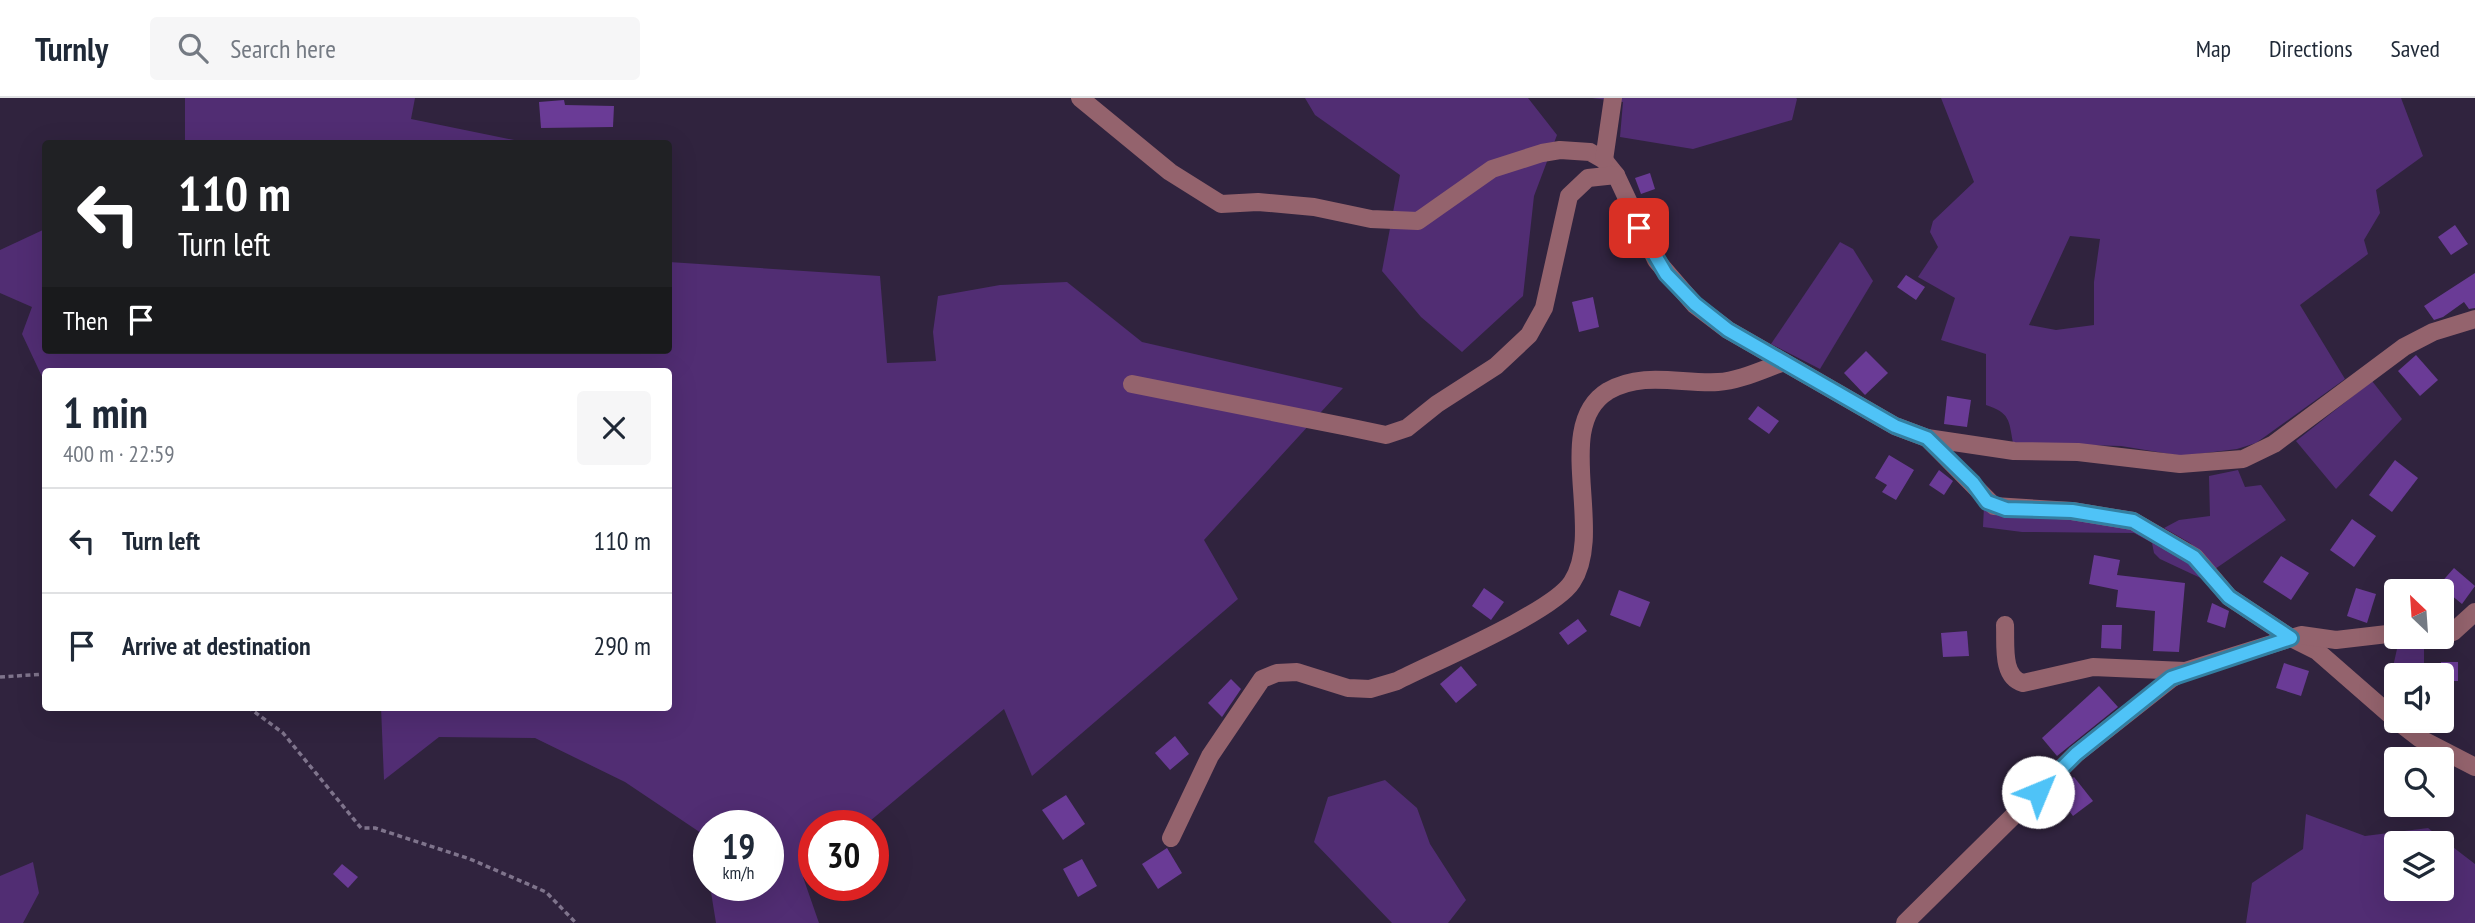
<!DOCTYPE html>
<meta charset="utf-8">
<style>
:root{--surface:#fff;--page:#f6f6f7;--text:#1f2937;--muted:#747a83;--line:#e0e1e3}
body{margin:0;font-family:"PT Sans Narrow",sans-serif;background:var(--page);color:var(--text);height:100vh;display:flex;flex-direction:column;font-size:26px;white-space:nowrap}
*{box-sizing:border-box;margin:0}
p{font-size:23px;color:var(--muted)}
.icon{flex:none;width:38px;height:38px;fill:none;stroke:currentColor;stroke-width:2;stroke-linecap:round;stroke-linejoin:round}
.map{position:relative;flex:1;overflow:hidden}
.details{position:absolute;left:42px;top:270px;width:630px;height:343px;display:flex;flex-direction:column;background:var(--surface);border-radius:7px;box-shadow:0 7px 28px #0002}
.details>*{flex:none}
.banner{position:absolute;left:42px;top:42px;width:630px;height:214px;border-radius:7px;box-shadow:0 7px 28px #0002;background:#202124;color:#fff;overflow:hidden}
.needle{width:46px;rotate:335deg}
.buttons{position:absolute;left:2384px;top:481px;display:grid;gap:14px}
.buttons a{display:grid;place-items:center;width:70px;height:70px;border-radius:7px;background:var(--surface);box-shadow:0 7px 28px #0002;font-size:35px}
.speed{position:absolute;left:693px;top:712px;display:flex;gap:14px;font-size:35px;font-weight:700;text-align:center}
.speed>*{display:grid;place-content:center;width:91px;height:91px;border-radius:50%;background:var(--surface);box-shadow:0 7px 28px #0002;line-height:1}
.speed small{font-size:18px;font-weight:400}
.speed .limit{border:10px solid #d22;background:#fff;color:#111}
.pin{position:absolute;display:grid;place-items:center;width:60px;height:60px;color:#fff;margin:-30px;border-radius:14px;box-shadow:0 4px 10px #0006}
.me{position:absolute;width:77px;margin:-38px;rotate:45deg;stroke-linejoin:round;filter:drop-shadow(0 0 5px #0008)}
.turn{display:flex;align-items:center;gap:24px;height:147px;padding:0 21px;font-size:32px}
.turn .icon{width:91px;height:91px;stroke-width:2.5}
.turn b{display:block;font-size:49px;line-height:60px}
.then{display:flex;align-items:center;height:66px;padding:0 21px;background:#0003;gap:14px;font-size:26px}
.round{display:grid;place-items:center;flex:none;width:74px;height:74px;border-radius:7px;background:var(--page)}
.summary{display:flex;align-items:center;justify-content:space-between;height:119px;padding:0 21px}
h1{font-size:42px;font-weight:700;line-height:52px}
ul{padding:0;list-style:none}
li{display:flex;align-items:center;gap:21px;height:105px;padding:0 21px;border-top:2px solid var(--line)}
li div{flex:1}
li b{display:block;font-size:26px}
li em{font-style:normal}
header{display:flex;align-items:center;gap:42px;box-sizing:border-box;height:98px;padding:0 35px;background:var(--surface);border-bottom:2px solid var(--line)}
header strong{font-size:33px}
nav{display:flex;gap:38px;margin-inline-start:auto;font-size:24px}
.search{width:490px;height:63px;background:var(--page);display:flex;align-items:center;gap:18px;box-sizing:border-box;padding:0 24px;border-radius:7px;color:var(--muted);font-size:26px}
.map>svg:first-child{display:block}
.green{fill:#512d73;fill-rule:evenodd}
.building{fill:#6a3b96}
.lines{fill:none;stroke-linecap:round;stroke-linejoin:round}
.path{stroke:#7f748c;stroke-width:3.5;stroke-dasharray:5 3.5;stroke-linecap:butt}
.minor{stroke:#94636d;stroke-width:18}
.route-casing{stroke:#337fa1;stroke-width:18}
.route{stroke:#4fc3f7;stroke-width:12}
</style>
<header>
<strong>Turnly</strong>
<div class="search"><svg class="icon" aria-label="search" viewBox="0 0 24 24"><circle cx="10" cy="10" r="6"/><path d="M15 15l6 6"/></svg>Search here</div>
<nav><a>Map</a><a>Directions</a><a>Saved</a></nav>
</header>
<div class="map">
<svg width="2475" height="825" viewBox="0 0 2475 825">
<rect width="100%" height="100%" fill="#30233e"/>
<g class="green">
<polygon points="185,0 415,0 411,21 529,45 185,45"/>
<polygon points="1305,0 1528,0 1557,37 1534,98 1523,198 1462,254 1421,219 1382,173 1400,77 1315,17"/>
<polygon points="1592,0 1796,0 1797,1 1792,22 1693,51 1620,39 1623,4"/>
<path d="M1941,0H2401L2423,58L2376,92L2380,115L2364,142L2368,156L2300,207L2345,281L2256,345L2237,351L2182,358L2121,348L2013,345C2009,322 2010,315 1986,307V256L1941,242L1955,200L1918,179L1938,149L1930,134L1933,123L1974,84ZM2070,138L2100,141L2094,184V227L2056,232L2029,227Z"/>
<polygon points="45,131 46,252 668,252 669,164 880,178 887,265 936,263 933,234 938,198 1000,187 1067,184 1142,244 1343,290 1204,442 1238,501 1032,678 1004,611 864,728 814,728 814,770 803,779 819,825 716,825 710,788 768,788 768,728 709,728 709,782 701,735 625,684 535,640 439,639 384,682 381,609 668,609 668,273 46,273 45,285 22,236 32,209 0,195 0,152"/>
<polygon points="1840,144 1853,151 1873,183 1820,271 1771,246"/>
<polygon points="2372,283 2402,321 2336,391 2296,343"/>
<polygon points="2238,372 2245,389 2261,387 2286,422 2215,471 2190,445 2164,430 2179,422 2210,418 2209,378"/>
<polygon points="1984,408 2128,427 2189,461 2207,483 2160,461 2154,455 2152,445 2134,435 2022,434 1983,429"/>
<polygon points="2399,542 2424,549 2424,577 2396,578 2396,610 2386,600"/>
<polygon points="1385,682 1417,710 1430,746 1466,802 1448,825 1392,825 1314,744 1328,699"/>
<path d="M2306,716L2365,738L2428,730L2475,766V825H2246L2252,785L2303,751ZM2396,746H2441V791H2396Z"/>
<polygon points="33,764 39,795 23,825 0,825 0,778"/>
</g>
<g class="building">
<polygon points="564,2 565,7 614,8 613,29 541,30 539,4"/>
<polygon points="1650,75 1655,91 1641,96 1635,80"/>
<polygon points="2455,127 2468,146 2451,157 2438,139"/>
<polygon points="2475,175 2475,210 2469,211 2464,204 2443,219 2434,222 2424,208"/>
<polygon points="1906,177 1925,189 1916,202 1897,189"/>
<polygon points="1593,199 1599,229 1579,234 1572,204"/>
<polygon points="1866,253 1888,275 1865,297 1844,275"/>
<polygon points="2416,257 2438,282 2420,298 2398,273"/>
<polygon points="1947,298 1971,302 1967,329 1944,326"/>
<polygon points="1758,308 1779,323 1769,336 1748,321"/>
<polygon points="1889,357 1914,372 1896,402 1882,394 1887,387 1875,380"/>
<polygon points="2395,362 2418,380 2392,414 2369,397"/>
<polygon points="1939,372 1953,383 1944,397 1929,387"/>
<polygon points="2352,421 2376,438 2354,469 2330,452"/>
<polygon points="2094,457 2120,462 2117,477 2185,485 2179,554 2153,553 2155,513 2116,509 2118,492 2089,486"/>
<polygon points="2281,458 2309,475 2291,502 2263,484"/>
<polygon points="2454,470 2475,488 2462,506 2439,487"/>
<polygon points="1484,490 1504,504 1491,522 1472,508"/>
<polygon points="2356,490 2376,496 2367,525 2347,518"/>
<polygon points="1619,492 1650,504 1640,529 1610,517"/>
<polygon points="2212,505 2229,513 2225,530 2207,524"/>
<polygon points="1578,521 1587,533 1568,547 1559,535"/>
<polygon points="2102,527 2122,527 2121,551 2101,550"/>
<polygon points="1967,533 1969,558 1943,559 1941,535"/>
<rect x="2441" y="564" width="17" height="19"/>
<polygon points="2284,565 2309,573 2301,598 2276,590"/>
<polygon points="1461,568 1477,587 1456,605 1440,586"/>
<polygon points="1231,581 1241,591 1222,619 1208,605"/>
<polygon points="2099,588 2118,609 2057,658 2042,640"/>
<polygon points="1175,638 1189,656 1170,672 1155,655"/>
<polygon points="2074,679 2093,703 2073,718 2055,694"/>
<polygon points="1066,697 1085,726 1063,742 1042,712"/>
<polygon points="1167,750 1182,775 1158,791 1142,766"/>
<polygon points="1082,761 1097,788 1078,799 1063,771"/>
<polygon points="342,766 358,779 348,790 333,776"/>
</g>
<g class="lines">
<g class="path">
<polyline points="0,579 46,576"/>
<polyline points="248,609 283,635 361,730 375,730 470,761 546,794 576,825"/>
</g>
<g class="minor">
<polyline points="1080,0 1170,74 1221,106 1258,104 1314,109 1371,121 1418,123 1492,71 1542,55 1560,52 1590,54 1604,62 1616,77 1656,162 1695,207 1728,232 1895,328 1927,340 2014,353 2078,354 2180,366 2243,361 2274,346 2404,249 2433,234 2475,221"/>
<polyline points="1604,62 1613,0"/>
<polyline points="1132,286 1348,329 1386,337 1407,330 1437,306 1496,268 1529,237 1544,210 1569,98 1588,80 1616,77"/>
<polyline points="1927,340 1994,408 2072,413 2133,423 2195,459 2229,499 2291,540 2317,553 2396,622"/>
<path d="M2005,527C2006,546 2001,579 2023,585L2093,569L2185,573"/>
<polyline points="2441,538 2453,534 2475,514"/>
<polyline points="2414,539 2438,539"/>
<polyline points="2397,623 2419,640 2475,669"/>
<path d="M1171,740L1210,658L1262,581L1277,575L1297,574L1348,590L1370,591L1397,583C1434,564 1553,514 1572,484C1606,432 1551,328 1608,293C1643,273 1680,286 1718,284C1739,283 1764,271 1784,264"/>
<polyline points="1905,825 2076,656 2171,581 2185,573 2301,537 2336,542 2396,535"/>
</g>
</g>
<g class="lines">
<g class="route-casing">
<polyline id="route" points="1639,130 1666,176 1695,206 1728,232 1895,328 1927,340 1973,385 1987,404 2006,411 2072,413 2133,423 2194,459 2229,499 2291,540 2171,580 2076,656 2038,694"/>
</g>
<use href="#route" class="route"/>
</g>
</svg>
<div class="buttons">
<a><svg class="needle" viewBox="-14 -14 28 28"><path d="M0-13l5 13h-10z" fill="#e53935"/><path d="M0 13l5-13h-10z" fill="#747a83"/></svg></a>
<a><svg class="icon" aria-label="sound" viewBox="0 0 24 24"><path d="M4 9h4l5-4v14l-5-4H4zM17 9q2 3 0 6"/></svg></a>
<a><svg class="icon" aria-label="search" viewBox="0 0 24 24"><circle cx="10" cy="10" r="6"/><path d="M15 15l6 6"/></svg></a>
<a><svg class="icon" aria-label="layers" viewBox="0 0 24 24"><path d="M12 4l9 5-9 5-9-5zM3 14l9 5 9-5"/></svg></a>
</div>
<div class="speed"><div>19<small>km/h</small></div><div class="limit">30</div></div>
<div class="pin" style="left:1639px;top:130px;background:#d93025"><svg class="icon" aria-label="arrive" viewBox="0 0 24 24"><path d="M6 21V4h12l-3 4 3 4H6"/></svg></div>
<svg class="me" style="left:2038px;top:694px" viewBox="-20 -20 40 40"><circle r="19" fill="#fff"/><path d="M0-13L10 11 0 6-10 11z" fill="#4fc3f7"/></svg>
<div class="banner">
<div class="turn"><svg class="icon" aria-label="left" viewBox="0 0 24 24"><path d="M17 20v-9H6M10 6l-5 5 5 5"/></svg><div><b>110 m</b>Turn left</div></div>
<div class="then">Then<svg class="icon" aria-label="arrive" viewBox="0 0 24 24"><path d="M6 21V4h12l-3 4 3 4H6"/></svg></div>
</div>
<section class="details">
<div class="summary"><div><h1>1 min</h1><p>400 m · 22:59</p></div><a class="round"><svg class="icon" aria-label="close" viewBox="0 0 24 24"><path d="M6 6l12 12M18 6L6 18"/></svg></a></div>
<ul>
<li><svg class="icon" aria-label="left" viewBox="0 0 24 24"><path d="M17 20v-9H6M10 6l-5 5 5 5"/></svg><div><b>Turn left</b></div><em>110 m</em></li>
<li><svg class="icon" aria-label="arrive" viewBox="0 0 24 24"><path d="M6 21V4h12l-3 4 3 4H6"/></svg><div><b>Arrive at destination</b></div><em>290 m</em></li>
</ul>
</section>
</div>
